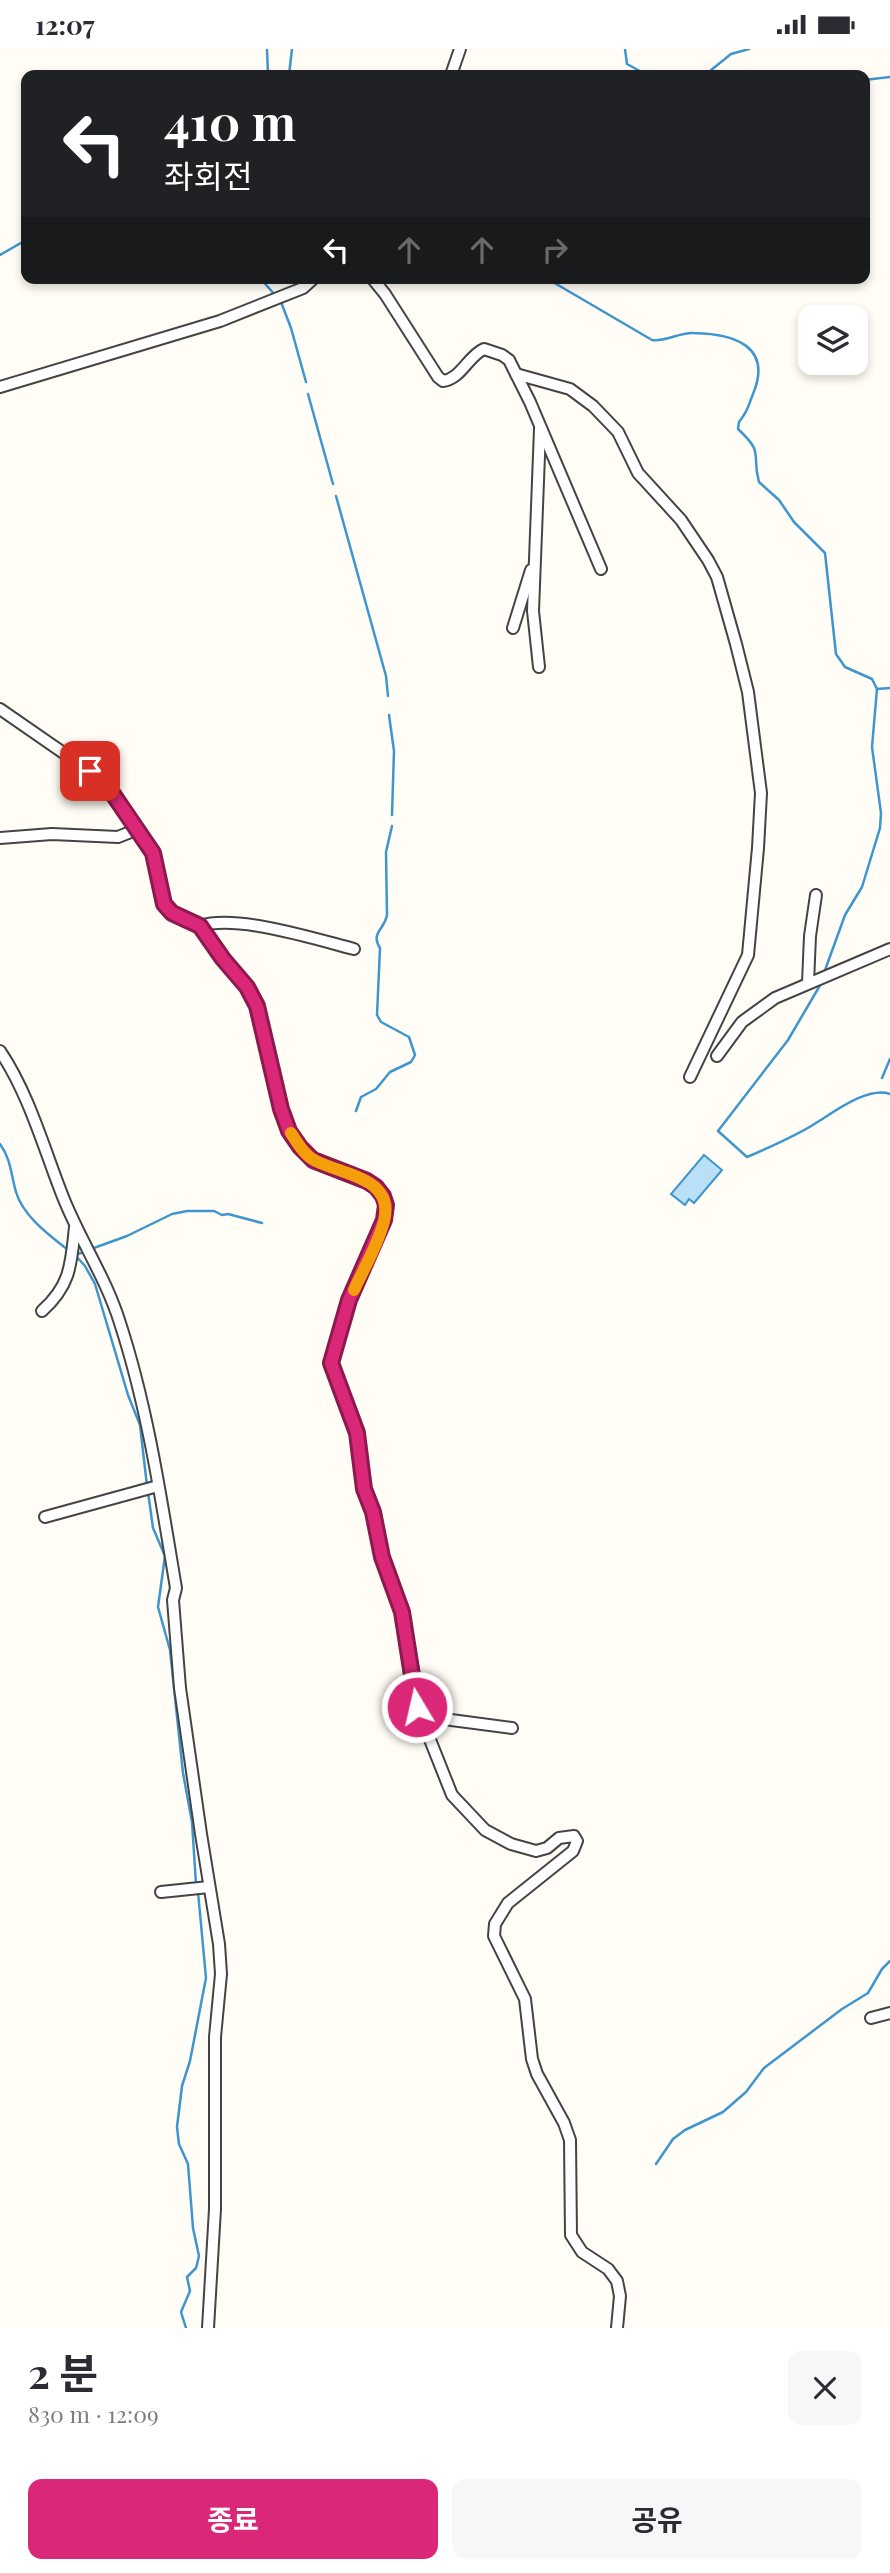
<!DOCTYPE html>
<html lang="ko">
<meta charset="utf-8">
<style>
:root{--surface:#fff;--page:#f7f7f7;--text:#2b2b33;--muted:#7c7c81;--accent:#db2777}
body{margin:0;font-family:"Playfair Display","Noto Sans KR",serif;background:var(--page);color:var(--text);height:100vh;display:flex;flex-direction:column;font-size:26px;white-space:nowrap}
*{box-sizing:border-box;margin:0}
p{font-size:23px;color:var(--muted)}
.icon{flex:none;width:38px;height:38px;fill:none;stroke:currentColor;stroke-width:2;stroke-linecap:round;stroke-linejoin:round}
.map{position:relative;height:2279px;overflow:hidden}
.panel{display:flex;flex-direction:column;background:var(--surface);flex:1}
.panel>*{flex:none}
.top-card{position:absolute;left:21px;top:21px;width:849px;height:214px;border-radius:14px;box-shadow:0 4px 10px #0003;background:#202124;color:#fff;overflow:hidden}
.controls{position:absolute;left:798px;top:256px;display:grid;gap:14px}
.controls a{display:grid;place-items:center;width:70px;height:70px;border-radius:14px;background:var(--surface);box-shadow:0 4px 10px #0003;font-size:35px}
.pin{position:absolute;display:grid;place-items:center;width:60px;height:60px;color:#fff;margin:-30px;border-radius:14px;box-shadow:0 4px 10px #0006}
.me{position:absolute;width:77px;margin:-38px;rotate:351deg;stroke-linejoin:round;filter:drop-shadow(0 0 5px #0008)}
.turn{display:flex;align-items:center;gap:24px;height:147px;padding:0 28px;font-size:32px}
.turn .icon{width:91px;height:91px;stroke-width:2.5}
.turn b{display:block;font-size:49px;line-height:60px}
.lanes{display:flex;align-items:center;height:66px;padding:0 28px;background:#0003;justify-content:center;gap:35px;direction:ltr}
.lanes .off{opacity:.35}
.round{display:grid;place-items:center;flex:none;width:74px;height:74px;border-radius:14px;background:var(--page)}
.head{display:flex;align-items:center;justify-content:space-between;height:119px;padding:0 28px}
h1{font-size:42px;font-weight:700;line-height:52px}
.cta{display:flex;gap:14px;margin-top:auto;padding:14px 28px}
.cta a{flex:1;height:80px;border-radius:14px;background:var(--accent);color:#fff;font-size:28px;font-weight:700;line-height:80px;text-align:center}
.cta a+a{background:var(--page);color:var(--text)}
.status{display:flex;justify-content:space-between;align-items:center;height:49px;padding:0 35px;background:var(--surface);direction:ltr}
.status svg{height:19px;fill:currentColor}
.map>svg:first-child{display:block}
.water{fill:#b9e0f7;stroke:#3f96cf;stroke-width:2}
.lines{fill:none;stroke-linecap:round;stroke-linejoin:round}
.stream{stroke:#3f96cf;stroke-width:2.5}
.minor-casing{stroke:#444;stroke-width:14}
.minor{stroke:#fff;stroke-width:10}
.route-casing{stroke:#8e194d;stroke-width:18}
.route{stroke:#db2777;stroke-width:12}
.slow{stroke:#f59e0b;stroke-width:12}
</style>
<div class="status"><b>12:07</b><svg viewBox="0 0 49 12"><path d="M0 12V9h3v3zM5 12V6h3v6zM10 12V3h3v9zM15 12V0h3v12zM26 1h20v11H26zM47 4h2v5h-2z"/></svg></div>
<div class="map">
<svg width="890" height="2279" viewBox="0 0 890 2279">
<rect width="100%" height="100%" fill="#fffdf5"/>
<polygon class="water" points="704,1106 722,1121 694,1154 689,1150 685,1156 671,1145"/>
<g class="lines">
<g class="stream">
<polyline points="267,0 268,26"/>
<polyline points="625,0 627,15 647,26"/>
<polyline points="289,26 292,0"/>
<polyline points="705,26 731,5 749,0"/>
<polyline points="864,31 890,28"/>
<polyline points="0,206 26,191"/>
<polyline points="260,229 275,246"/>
<path d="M546,229L652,291C666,293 679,283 694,284C734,285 773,297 753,345C748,358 747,363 739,373L738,380C765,405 751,404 759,433L779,451L794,473L825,504L836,605L845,618L872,630L877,640L872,698L881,764L880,779L862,838L845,866L824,924"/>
<polyline points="281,253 291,279 306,333"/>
<polyline points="308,345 333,435"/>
<polyline points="336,447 386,627 388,647"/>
<polyline points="877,640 890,639"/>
<polyline points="389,666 394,702 392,766"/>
<path d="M822,933L788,991L718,1082L747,1108C768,1099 796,1087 816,1074C834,1063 868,1037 890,1045"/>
<polyline points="882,1029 890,1010"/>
<path d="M356,1062L361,1048L376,1040L390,1023L411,1013L415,1006L409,988L381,973L377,966L380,899C370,884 385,880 387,866L386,803L392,777"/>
<path d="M0,1095C11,1110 11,1126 16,1143C23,1167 49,1186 68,1201"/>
<polyline points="91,1200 127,1187 172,1165 187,1162 214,1162 222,1166 228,1165 262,1174"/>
<polyline points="84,1203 75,1206 85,1217 95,1235 128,1346 140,1376 147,1437"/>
<polyline points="148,1443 153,1479 165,1507 158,1558 170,1601 183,1724 192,1773 196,1835"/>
<polyline points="656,2115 673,2090 685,2081 723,2063 746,2043 764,2019 842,1960 868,1944 882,1920 890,1912"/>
<polyline points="186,2279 181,2263 190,2242 187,2228 196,2219 199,2207 193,2179 188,2115 179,2095 177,2078 182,2037 190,2012 206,1929 198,1843"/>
</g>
<g class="minor-casing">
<g id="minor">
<polyline points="451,26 460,0"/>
<path d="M372,229L385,245L438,328L443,332C461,330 468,307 484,300L502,306L509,311L530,353L601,520"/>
<polyline points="516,325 570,340 593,357 618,383 638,424 681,471 708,511 717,528 736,595 748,643 761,744 758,799 748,906 690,1028"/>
<polyline points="0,338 220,272 303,239 314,229"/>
<polyline points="513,579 531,521"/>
<polyline points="539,618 533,562 540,380"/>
<polyline points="0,660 104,732 153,804 164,855 172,864 200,877 211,895 247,938 258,957 281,1060 289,1082 300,1098 313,1111 367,1132 376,1137 383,1147 385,1156 384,1171 350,1251 331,1314 357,1384 364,1440 373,1463 382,1508 403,1563 417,1658 452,1746 485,1781 511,1795 536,1802 547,1799 559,1789 574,1787 577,1792 573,1802 508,1854 495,1875 494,1887 525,1950 532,2010 537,2025 564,2074 570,2091 571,2186 582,2203 608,2220 617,2232 620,2247 617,2279"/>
<polyline points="0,789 52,785 118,788 138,780"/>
<path d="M200,877C237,865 315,890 354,900"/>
<polyline points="808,934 810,887 816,846"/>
<path d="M0,1002C29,1045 44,1100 63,1148C80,1191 106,1229 120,1274C148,1360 161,1450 176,1539L173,1551L180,1639L201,1785L219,1895L221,1925L215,1988V2160L208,2279"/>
<polyline points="717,1007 742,973 775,949 890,900"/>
<path d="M42,1262C71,1236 71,1215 75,1178"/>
<polyline points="45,1468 158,1437"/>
<polyline points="421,1667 512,1679"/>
<polyline points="161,1843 209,1838"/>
<polyline points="871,1969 890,1964"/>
</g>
</g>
<use href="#minor" class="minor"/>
</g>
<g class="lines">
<g class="route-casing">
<polyline id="route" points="90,722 104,732 153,804 164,855 172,864 200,877 223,910 247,938 257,957 281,1060 289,1082 300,1098 313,1111 367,1132 376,1138 383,1147 386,1156 384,1171 349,1251 331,1314 357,1384 364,1440 373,1463 382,1508 402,1563 417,1658"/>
</g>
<use href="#route" class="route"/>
<path class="slow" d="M291,1084C298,1095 305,1107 316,1112C343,1126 395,1129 384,1172C378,1196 364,1219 354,1241"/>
</g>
</svg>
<div class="controls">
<a><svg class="icon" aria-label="layers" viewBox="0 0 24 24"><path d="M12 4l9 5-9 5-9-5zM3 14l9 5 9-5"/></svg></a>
</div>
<div class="pin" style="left:90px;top:722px;background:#d93025"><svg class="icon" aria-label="arrive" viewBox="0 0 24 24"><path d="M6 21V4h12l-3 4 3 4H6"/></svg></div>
<svg class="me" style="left:417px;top:1658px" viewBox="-20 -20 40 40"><circle r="17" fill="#db2777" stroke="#fff" stroke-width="3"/><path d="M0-11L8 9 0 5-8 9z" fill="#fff"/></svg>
<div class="top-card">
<div class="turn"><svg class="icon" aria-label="left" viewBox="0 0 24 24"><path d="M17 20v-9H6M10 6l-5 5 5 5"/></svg><div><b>410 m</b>좌회전</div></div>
<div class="lanes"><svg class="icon" aria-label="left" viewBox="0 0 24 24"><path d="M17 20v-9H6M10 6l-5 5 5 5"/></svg><svg class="icon off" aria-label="ahead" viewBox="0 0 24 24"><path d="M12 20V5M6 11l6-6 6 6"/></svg><svg class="icon off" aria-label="ahead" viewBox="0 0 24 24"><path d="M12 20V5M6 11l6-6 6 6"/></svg><svg class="icon off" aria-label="right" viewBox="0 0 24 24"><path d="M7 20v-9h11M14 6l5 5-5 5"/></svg></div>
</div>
</div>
<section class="panel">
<div class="head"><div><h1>2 분</h1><p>830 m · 12:09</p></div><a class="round"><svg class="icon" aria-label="close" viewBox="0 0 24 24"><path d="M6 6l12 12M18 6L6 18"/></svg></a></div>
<div class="cta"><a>종료</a><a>공유</a></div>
</section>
